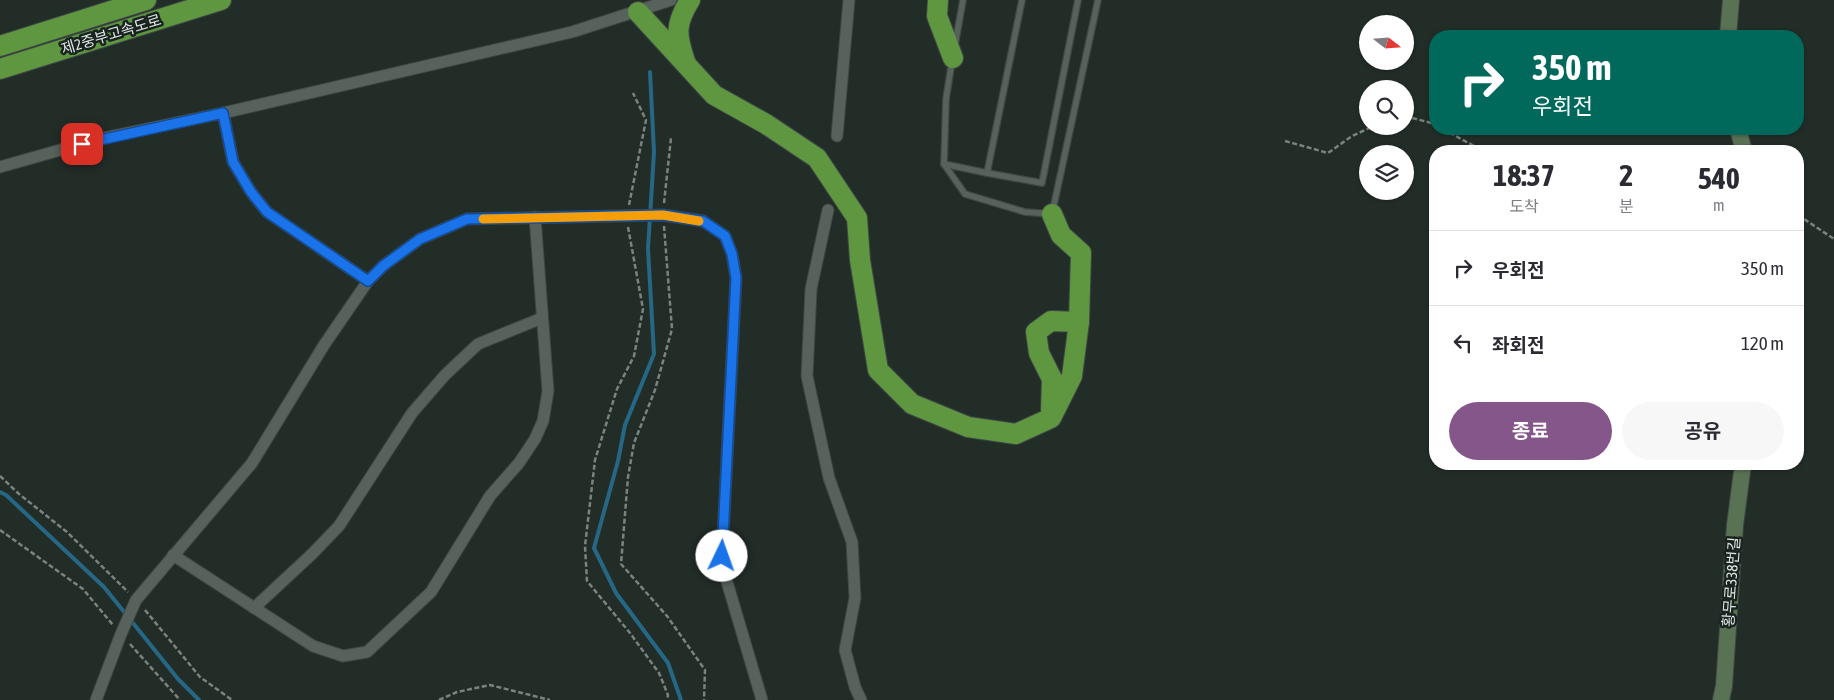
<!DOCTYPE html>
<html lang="ko">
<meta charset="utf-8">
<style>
:root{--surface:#fff;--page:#f7f7f7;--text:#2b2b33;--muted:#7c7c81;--line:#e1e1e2;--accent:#855689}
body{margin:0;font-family:"Asap Condensed","Noto Sans KR",sans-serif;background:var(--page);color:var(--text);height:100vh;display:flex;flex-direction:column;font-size:19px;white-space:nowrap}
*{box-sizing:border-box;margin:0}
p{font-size:16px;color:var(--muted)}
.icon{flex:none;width:28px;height:28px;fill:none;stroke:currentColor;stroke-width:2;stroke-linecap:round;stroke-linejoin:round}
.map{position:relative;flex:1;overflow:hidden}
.panel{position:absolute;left:1429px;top:145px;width:375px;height:325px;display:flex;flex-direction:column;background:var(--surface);border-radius:20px;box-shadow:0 1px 4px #0004}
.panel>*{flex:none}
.guide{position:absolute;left:1429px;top:30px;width:375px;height:105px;border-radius:20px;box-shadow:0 1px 4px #0004;background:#00695c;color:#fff;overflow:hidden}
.needle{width:32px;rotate:107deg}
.buttons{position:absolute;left:1359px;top:15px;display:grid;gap:10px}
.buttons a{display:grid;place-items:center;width:55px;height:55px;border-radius:50%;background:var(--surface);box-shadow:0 1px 4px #0004;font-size:25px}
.pin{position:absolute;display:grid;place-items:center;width:42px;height:42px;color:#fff;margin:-21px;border-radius:10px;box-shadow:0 2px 8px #0006}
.me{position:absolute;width:55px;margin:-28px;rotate:3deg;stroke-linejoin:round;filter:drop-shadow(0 0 4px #0008)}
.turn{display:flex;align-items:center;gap:18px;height:105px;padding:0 20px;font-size:22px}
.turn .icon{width:65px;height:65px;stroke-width:2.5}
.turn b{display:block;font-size:35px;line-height:42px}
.eta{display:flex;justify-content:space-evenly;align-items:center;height:85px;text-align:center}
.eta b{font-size:30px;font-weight:700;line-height:35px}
.action{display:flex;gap:10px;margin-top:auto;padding:10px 20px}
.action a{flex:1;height:58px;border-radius:30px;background:var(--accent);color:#fff;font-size:20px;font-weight:700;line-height:58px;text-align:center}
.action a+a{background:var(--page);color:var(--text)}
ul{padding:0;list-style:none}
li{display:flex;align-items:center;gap:15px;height:75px;padding:0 20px;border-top:1px solid var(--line)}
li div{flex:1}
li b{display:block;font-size:19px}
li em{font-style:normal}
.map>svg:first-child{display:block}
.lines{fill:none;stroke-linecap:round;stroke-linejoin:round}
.stream{stroke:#256784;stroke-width:4}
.lane-casing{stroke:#3e4744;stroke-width:8}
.street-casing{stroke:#3e4744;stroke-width:13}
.secondary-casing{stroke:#3e4744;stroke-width:18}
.highway-casing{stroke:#3e4744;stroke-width:22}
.path{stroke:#7a837f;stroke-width:2.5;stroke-dasharray:5 2.5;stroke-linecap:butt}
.lane{stroke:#57625d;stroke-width:5.5}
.street{stroke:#57625d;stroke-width:11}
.secondary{stroke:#597254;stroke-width:16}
.highway{stroke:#5f9640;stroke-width:20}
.route-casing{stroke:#114b97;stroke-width:12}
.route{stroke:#1a73e8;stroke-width:9}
.slow{stroke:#f59e0b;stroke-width:9}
.labels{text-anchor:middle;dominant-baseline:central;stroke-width:5;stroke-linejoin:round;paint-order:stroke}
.street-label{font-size:15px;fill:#e0e7e4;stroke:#19231f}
</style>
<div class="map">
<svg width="1834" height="700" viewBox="0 0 1834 700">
<rect width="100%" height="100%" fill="#222d28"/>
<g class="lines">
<g class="stream">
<polyline points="650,72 654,152 648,249 654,354 625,425 618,461 594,548 616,593 668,663 681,700"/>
<polyline points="0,492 6,495 104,587 178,679 199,700"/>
</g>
<g class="lane-casing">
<g id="lane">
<polyline points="955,45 963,0"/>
<polyline points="952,61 946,99 944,164 965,194 1025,212 1052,214 1098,0"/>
<polyline points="944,164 987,173 1022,0"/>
<polyline points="987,173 1042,183 1078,0"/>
</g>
</g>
<g class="street-casing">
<g id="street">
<polyline points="223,113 233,162 251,192 267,212 368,281"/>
<polyline points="837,136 849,0"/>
<polyline points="0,167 99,139 223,113 572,32 671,0"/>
<polyline points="828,210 811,289 807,376 829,478 852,542 855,598 845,650 855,687 861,700"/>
<polyline points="173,555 313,646 343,656 367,652 431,592 490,496 519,463 535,439 543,421 548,391 535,217"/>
<polyline points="254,608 312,554 339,526 412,413 445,375 478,344 542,318"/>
<polyline points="96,700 121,634 136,600 252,463 324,345 368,281 383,266 420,239 467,219 663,215 703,221 725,236 732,254 736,278 722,556 727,582 762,700"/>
</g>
</g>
<g class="secondary-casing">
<g id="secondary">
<polyline points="1728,36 1731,0"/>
<polyline points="1738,129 1744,151"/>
<polyline points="1721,700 1724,686 1735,525 1743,464"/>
</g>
</g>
<g class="highway-casing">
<g id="highway">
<polyline points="938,0 937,16 953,58"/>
<polyline points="638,12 714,95 766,124 817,158 857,218 860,260 878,370 912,404 968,427 1016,434 1051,418 1072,376 1079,322 1081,253 1061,235 1052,214"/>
<polyline points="0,46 146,0"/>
<path d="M685,61C676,35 675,24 690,0"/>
<polyline points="0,69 221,0"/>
<polyline points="1051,410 1052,379 1039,353 1036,332 1051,321 1079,322"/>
</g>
</g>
<g class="path">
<polyline points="1405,116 1435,124"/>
<polyline points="1443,129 1483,151"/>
<polyline points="1285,141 1328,153 1352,136 1374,126"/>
<polyline points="664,203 671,138"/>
<polyline points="629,205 646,120 633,93"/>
<polyline points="1798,215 1834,239"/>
<polyline points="664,226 672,329 655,390 634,443 628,477 621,564 667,616 705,670 704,700"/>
<polyline points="628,227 643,309 634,356 617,389 595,460 585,546 587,581 630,633 659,673 668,695 667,700"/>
<polyline points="0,476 19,494 67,532 128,592"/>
<polyline points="0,530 83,589 113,625"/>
<polyline points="145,610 200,677 232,700"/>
<polyline points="130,644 180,700"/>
<polyline points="439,700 457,692 490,685 550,700"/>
</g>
<use href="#lane" class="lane"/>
<use href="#street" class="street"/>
<use href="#secondary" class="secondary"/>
<use href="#highway" class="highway"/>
</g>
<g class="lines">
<g class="route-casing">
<polyline id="route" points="82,144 223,113 233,162 251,192 267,212 368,281 383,266 420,239 467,219 663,215 703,221 725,236 732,254 736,278 722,556"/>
</g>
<use href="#route" class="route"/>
<polyline class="slow" points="483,219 663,215 699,221"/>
</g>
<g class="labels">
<g class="street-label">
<text transform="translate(111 34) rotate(-17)">제2중부고속도로</text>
<text transform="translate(1731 582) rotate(-86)">황무로338번길</text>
</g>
</g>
</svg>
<div class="buttons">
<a><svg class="needle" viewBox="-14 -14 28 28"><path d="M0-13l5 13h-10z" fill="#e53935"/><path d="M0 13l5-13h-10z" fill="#7c7c81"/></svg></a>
<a><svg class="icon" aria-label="search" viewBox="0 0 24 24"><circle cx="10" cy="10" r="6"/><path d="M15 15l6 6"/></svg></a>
<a><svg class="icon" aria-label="layers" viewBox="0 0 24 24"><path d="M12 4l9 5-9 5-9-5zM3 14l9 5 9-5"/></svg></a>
</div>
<div class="pin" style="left:82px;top:144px;background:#d93025"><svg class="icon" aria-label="arrive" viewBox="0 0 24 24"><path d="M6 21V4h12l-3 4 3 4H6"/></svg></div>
<svg class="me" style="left:722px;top:556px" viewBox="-20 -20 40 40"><circle r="19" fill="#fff"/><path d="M0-13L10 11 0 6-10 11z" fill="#1a73e8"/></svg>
<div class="guide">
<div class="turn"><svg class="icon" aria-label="right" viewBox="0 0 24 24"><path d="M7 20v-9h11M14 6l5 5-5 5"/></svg><div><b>350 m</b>우회전</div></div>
</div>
<section class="panel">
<div class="eta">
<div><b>18:37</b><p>도착</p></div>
<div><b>2</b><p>분</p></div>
<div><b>540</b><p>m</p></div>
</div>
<ul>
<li><svg class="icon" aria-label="right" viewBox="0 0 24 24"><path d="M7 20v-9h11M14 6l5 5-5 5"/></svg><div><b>우회전</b></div><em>350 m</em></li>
<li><svg class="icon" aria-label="left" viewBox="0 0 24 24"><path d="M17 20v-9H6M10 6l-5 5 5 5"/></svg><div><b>좌회전</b></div><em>120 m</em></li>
</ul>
<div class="action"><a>종료</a><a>공유</a></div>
</section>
</div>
